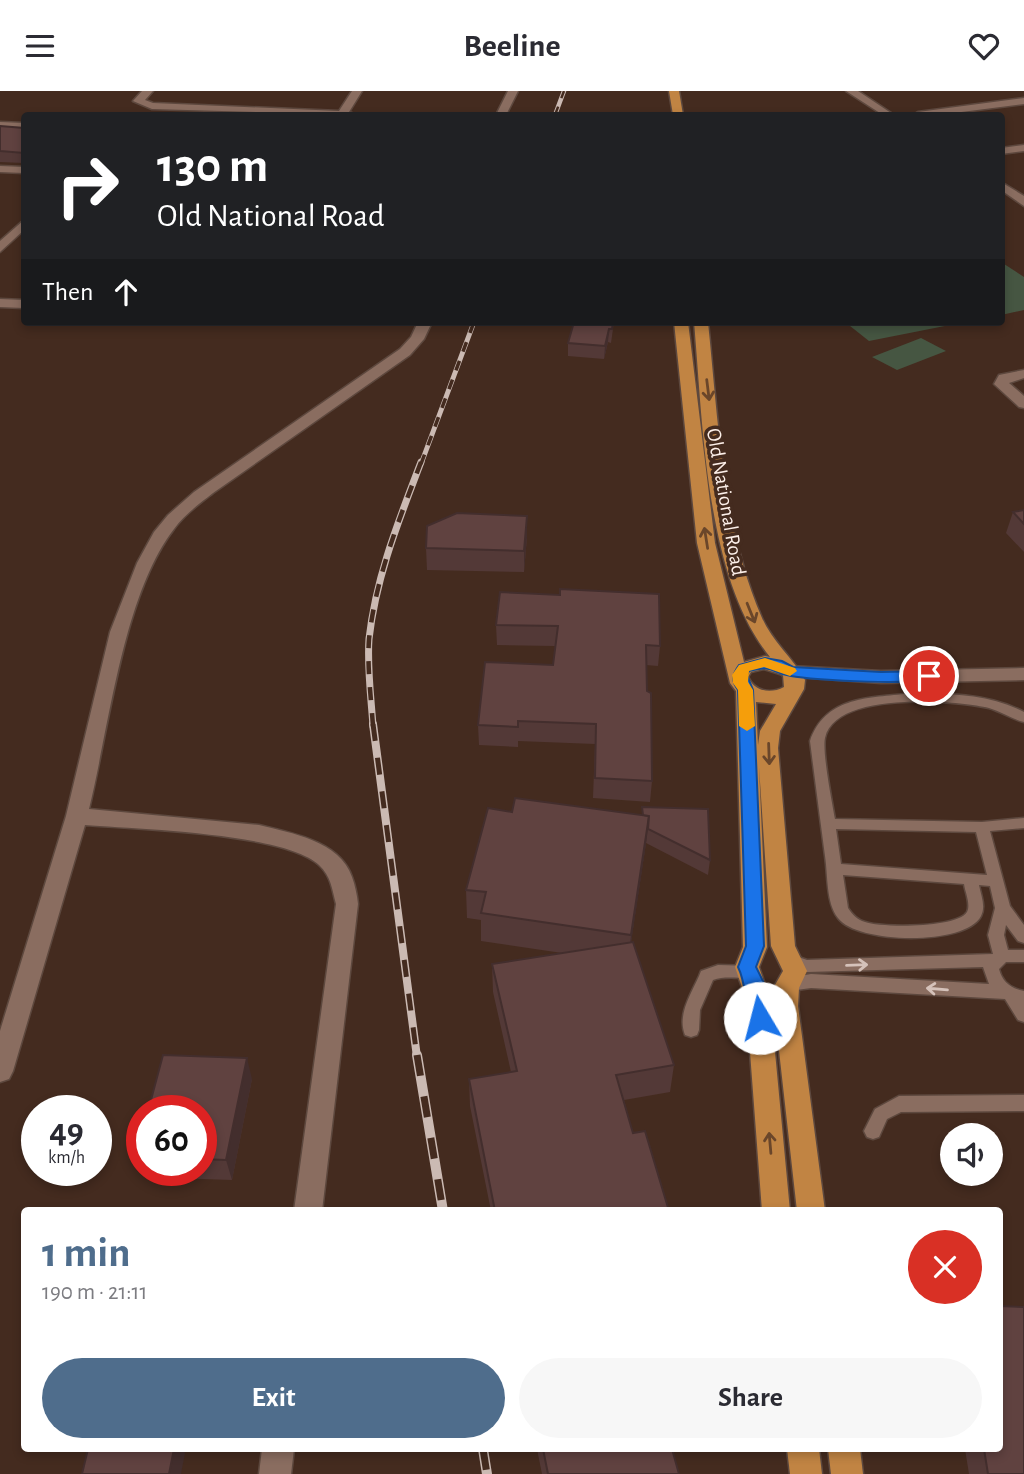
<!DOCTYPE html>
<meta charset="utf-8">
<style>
:root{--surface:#fff;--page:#f7f7f7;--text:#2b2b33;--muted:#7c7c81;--accent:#4f6d8c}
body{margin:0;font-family:"Alegreya Sans",sans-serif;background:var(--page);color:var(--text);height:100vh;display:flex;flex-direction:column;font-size:26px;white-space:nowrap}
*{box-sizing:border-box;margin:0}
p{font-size:23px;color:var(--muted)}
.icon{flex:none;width:38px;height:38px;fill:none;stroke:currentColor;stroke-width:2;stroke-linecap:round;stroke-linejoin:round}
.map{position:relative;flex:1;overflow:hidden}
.details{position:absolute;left:21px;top:1116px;width:982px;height:245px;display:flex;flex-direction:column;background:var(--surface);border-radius:7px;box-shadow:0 4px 10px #0003}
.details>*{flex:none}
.banner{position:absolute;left:21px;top:21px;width:984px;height:214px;border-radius:7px;box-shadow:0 4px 10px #0003;background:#202124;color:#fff;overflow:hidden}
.fabs{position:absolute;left:940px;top:1032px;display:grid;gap:14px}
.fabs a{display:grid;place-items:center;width:63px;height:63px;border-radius:50%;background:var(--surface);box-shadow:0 4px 10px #0003;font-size:35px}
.speed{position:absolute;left:21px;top:1004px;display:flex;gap:14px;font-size:35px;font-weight:700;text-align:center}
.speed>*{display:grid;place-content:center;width:91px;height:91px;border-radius:50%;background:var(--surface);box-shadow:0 4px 10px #0003;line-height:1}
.speed small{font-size:18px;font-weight:400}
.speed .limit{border:10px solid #d22;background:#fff;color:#111}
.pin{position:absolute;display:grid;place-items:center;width:60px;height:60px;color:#fff;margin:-30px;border:4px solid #fff;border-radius:50%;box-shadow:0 2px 7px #0007}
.me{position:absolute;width:77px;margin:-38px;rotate:352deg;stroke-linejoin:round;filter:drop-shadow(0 0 5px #0008)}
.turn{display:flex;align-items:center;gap:24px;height:147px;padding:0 21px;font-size:32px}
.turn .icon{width:91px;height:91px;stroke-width:2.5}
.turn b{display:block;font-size:49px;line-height:60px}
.then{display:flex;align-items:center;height:66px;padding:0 21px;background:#0003;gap:14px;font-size:26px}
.round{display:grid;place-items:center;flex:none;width:74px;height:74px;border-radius:37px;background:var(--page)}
.summary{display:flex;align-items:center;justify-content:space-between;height:119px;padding:0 21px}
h1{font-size:42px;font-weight:700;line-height:52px;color:var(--accent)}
.action{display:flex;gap:14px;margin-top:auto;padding:14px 21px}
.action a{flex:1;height:80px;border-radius:42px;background:var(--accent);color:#fff;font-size:28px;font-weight:700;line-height:80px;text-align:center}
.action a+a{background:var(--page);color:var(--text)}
header{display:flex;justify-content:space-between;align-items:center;height:91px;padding:0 21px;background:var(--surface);font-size:32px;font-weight:700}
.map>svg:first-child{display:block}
.green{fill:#465642}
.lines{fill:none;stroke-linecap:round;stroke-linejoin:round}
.lane-casing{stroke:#5d483e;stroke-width:3}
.street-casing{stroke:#5d483e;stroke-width:3}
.primary-casing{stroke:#5d483e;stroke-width:3}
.lane{fill:#8a6d60;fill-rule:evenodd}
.street{fill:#8a6d60;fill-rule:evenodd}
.primary{fill:#c18443;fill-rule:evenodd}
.rail-far4-casing{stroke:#cbbab3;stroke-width:4.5}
.rail-far3-casing{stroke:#cbbab3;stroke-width:5}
.rail-far2-casing{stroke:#cbbab3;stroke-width:7}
.rail-far1-casing{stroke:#cbbab3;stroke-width:8}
.rail-casing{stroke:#cbbab3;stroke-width:10}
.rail-far4{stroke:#442b1f;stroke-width:2.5;stroke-dasharray:9;stroke-linecap:butt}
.rail-far3{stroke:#442b1f;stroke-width:3.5;stroke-dasharray:10;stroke-linecap:butt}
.rail-far2{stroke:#442b1f;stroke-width:4.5;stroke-dasharray:13;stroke-linecap:butt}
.rail-far1{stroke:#442b1f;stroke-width:5;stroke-dasharray:17;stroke-linecap:butt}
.rail{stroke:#442b1f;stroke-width:7;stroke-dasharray:21;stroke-linecap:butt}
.wall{fill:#533937}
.shaded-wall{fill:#432e2d}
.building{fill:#604240;stroke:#432e2d;stroke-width:2}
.oneway{stroke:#6a462a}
.oneway2{stroke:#d5c2ba}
.route{fill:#1a73e8;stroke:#114b97;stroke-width:2}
.slow{fill:#f59e0b}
.labels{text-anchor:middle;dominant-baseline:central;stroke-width:7;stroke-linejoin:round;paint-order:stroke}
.far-street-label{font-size:21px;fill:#fdf0ea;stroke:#442b1f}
</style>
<header><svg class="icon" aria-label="menu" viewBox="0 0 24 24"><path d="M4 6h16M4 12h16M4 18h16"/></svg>Beeline<svg class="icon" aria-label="heart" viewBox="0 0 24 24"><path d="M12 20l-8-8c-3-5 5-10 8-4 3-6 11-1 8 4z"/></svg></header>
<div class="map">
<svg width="1024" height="1383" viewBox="0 0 1024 1383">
<rect width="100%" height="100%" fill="#442b1f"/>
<g class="green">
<polygon points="1001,171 1024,186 1024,219 1001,224"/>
<polygon points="845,231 965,231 869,250"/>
<polygon points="921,247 946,260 897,279 872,266"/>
</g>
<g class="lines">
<g class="lane-casing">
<g id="lane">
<path d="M905,603C944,602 988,602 1024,621V631C1012,628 1002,621 989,617C954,609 835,600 825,647C822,661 832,711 835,728L982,731L1024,727V737L990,740L1010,815L1024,834V852L1018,850L1006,834L1004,844L1008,859H1024V871H1006L999,878C1002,891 1012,898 1024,900V931L1018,929L1005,908L811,897L789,900L783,898L781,893L783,888L811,883L989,893L983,876L807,881L784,874L782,869L784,864L790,863L807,869L993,863L988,844L995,817L990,795L979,794C981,805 986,815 981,825C966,855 857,853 838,827C826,812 828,784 825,765C820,727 815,689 810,650C825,607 865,607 905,603ZM836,738L976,741L987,784L841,773ZM843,784L964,793C965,801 971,813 967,821C958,837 881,837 865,831C857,829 852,823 848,817Z"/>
<path d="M718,874L754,875L756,880L754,885C740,889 726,884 713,889L700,919L699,939L697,944L691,946L685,944C677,924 691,903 699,885L701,880Z"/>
<polygon points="1024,1004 1024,1020 901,1021 887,1028 879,1046 873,1048 867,1046 864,1040 875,1018 899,1005"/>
</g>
</g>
<g class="street-casing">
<g id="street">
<polygon points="142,0 153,0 145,9 153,12 339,20 352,0 362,0 349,21 357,24 152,18 133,10"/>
<polygon points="508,0 518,0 506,24 496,24"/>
<polygon points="846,0 858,0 894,24 883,24"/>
<polygon points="1024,7 1024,13 938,24 913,24 918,21"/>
<polygon points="0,31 24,32 24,38 0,37"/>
<polygon points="1024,54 1024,60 1001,63 1001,57"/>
<polygon points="0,75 24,76 24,82 0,81"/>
<polygon points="1001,91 1024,105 1024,115 1001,99"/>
<polygon points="24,129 24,139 0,161 0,150"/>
<polygon points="0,208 24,209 24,217 0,216"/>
<path d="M418,231H432L424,248L410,264L213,402C199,413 184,424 174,438C123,504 109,637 89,718L259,734C291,742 340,750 352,786C355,794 357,804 358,813L322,1120H294L336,813C332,798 331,785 319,774C285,742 136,738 85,734L13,980L9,988L0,991V940L66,725L110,541L137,472L154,441L168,424L194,401L400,258L411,246Z"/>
<polygon points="1024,279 1024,287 1009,292 1024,305 1024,317 1019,316 994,293 999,284"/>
<polygon points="790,575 881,580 1024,577 1024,589 881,592 783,585 780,581 783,577"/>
<polygon points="262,1358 294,1358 291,1383 259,1383"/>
</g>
</g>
<g class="primary-casing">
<g id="primary">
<polygon points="669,0 679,0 683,24 673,24"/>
<path d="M674,231H688L715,452L744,571L765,565L770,566C705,486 703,332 694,231H708C718,329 722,435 762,527C772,550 793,567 805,589L804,598L780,640L778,657L795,855L807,880L799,897L798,915L825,1120H797L774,915L775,894L783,880L771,855L759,676L767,856L759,876L770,908L790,1120H762L746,908L735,876L743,856L736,600L730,592L697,452ZM764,578L783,584L784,596C771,603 755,601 748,586L751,581ZM756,611L776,613L760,640L758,654Z"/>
<polygon points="787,1358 819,1358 822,1383 790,1383"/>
<polygon points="828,1358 860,1358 863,1383 831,1383"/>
</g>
</g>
<use href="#lane" class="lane"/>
<use href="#street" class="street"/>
<use href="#primary" class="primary"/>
<g class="rail-far4-casing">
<polyline id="rail-far4" points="555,24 564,0"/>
</g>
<g class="rail-far3-casing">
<polyline id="rail-far3" points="421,373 474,231"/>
</g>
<g class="rail-far2-casing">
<path id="rail-far2" d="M373,635C371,606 367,576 369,548C376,485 399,429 421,371"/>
</g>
<g class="rail-far1-casing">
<polyline id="rail-far1" points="373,633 417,966"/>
</g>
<g class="rail-casing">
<g id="rail">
<polyline points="417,964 443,1120"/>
<polyline points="483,1358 487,1383"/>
</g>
</g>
<use href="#rail-far4" class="rail-far4"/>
<use href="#rail-far3" class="rail-far3"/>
<use href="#rail-far2" class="rail-far2"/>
<use href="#rail-far1" class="rail-far1"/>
<use href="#rail" class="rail"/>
</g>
<g class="wall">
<polygon points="0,35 24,37 24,72 0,71"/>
<polygon points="574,231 614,231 611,252 608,251 604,268 568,265 568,252"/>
<polygon points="1024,419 1024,461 1006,442 1013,421"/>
<polygon points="527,446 524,481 427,479 426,457"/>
<polygon points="500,501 660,555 658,575 646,574 652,690 650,711 593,707 595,653 518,650 518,656 479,654 478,634 553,574 555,555 497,554 496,534"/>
<polygon points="642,716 710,769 708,784 646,752 631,851 674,974 670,1001 624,1009 633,1042 669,1120 491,1120 470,1015 469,988 511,981 493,901 492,873 562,862 481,850 481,829 467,827 466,799 512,721 642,724"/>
<polygon points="252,988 232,1089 144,1086 142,1080 201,1080 201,1020"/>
<polygon points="142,1045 142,1080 136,1066"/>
<polygon points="537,1358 672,1358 679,1383 542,1383"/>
<polygon points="965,1358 999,1358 1024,1383 969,1383"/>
</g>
<g class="shaded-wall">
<polygon points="609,238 608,251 604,268 605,255"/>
<polygon points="527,425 527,446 524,481 524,460"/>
<polygon points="649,725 646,753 628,872 631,844"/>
<polygon points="247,967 252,988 232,1089 226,1069"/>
<polygon points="174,1358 183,1358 185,1362 181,1383 169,1383"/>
</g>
<g class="building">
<polygon points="0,35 24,37 24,62 0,60"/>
<polygon points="574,231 613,231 612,238 609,238 605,255 568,252"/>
<polygon points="1024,419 1024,433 1013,421"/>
<polygon points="457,422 527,425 524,460 426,457 427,435"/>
<polygon points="560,498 659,503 660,555 646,554 647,600 651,602 652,690 595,687 596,633 518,630 518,636 478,634 485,571 553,574 558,535 496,534 500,501 560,504"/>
<polygon points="515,707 649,725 631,844 481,822 486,801 466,799 488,717 512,721"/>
<polygon points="642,716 708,718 710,769 648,738 649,725 643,724"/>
<polygon points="633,851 674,974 616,984 633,1042 645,1040 669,1120 495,1120 469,988 517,980 492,873"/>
<polygon points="163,964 247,967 226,1069 201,1068 201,1020 148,1020"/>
<polygon points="142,1045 142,1066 136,1066"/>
<polygon points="999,1215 1024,1216 1024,1383 988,1383 984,1358 999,1358"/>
<polygon points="88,1358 174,1358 169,1383 82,1383"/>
<polygon points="543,1358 672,1358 679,1383 548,1383"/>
</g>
<defs><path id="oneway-shaft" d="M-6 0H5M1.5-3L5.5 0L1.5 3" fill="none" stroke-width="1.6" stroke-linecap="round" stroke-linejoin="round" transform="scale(1.75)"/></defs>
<g class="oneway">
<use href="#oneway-shaft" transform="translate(708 299) rotate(83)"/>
<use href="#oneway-shaft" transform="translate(706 447) rotate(-99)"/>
<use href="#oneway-shaft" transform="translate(751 522) rotate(68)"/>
<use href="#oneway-shaft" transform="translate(769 663) rotate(88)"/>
<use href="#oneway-shaft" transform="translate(770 1052) rotate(-95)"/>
</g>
<g class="oneway2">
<use href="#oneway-shaft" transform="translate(857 874) rotate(-2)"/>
<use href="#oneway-shaft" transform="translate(937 898) rotate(-175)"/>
</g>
<path class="route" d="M765,567L782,570L793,576L881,581L929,580L936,585C926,596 811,589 791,585C770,582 775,573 749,580L747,584L753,599L764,855L756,876L763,890L769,927L766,932L760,935L753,932C744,915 747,894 738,876L746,855L738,599C731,589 732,584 739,574Z"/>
<polygon class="slow" points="765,567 795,577 797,580 790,585 764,576 749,580 748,591 753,599 755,635 747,640 739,635 738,599 733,592 732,584 739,574"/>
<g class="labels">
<g class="far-street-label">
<text transform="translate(726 411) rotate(80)">Old National Road</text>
</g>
</g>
</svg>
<div class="fabs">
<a><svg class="icon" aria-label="sound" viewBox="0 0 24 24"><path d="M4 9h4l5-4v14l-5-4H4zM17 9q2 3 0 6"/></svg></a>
</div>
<div class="speed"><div>49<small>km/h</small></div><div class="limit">60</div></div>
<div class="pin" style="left:929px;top:585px;background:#d93025"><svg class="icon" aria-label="arrive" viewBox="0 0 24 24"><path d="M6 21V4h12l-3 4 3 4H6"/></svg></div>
<svg class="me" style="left:760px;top:927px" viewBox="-20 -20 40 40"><circle r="19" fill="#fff"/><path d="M0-13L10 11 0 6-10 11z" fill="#1a73e8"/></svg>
<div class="banner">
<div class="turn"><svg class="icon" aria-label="right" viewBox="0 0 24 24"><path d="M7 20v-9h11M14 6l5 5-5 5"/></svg><div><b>130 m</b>Old National Road</div></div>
<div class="then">Then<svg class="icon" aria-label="ahead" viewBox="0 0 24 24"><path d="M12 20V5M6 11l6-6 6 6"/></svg></div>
</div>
<section class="details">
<div class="summary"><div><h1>1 min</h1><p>190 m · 21:11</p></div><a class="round" style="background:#d93025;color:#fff"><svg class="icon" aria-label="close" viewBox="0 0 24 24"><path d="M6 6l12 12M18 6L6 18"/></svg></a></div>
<div class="action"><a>Exit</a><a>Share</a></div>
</section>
</div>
